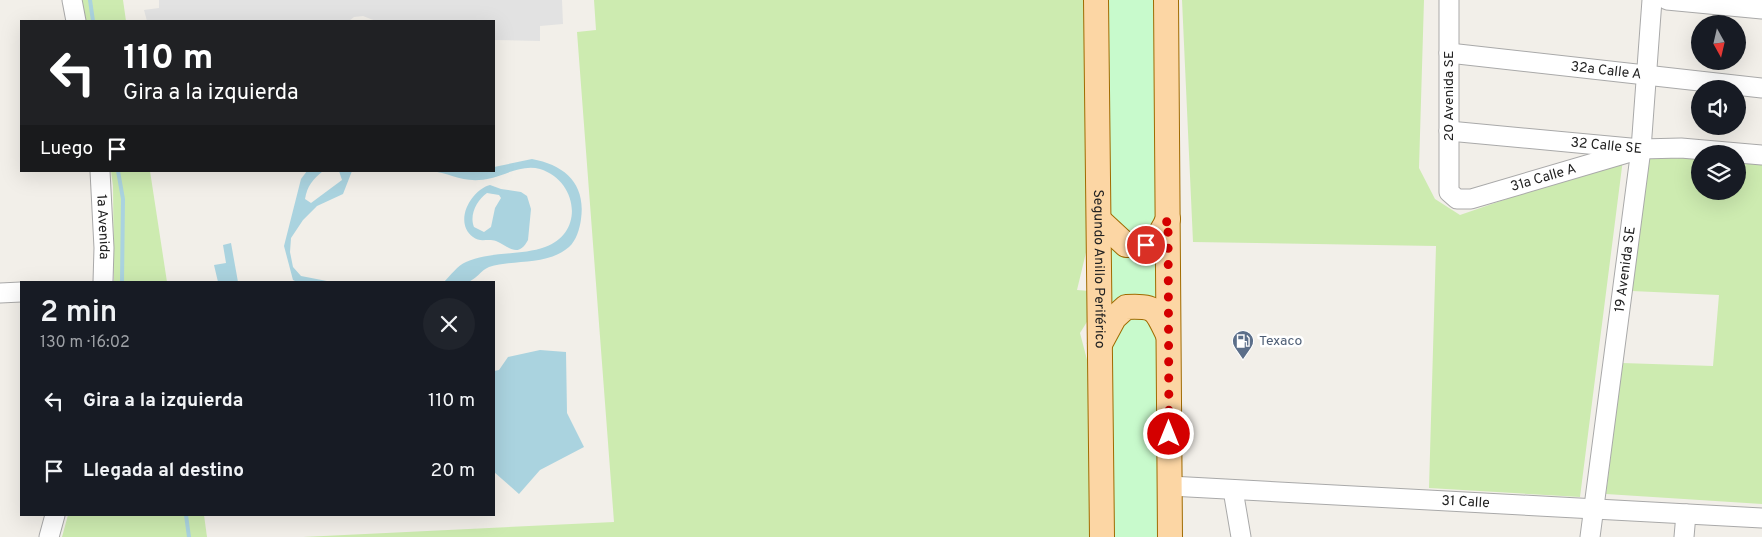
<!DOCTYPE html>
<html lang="es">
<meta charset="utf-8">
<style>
:root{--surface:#171b24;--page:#20242c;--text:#f1f3f6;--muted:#9ea1a6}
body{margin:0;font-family:Overpass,sans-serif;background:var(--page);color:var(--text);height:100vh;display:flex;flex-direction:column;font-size:19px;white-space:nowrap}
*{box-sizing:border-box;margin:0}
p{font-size:16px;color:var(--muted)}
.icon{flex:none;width:28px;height:28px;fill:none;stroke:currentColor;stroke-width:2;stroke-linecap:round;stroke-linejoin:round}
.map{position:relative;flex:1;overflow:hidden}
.details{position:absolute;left:20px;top:281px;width:475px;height:235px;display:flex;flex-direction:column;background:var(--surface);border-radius:0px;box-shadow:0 5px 20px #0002}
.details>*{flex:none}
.top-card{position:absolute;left:20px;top:20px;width:475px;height:152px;border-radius:0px;box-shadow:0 5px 20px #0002;background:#202124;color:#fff;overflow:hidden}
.needle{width:32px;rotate:172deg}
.tools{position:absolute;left:1691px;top:15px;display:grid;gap:10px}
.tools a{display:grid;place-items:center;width:55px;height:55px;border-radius:50%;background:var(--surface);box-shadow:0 5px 20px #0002;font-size:25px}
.pin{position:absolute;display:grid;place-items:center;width:42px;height:42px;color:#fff;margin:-21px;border:2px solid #fff;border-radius:50%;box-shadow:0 1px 5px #0007}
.me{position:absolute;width:55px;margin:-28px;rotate:0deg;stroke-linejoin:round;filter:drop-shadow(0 0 4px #0008)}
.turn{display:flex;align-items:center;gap:18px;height:105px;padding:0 20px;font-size:22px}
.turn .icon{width:65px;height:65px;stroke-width:2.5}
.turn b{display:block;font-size:35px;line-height:42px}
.then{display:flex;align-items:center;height:48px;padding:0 20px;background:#0003;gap:10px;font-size:19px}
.round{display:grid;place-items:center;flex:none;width:52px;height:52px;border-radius:26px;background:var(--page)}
.head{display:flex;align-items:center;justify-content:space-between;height:85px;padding:0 20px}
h1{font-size:30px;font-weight:600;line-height:38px}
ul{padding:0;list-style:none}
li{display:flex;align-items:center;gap:15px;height:70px;padding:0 20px}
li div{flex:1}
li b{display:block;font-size:19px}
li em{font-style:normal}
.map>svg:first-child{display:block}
.grass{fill:#cdebb0}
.park{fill:#c8facc}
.parking{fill:#e2e2e2}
.water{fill:#aad3df;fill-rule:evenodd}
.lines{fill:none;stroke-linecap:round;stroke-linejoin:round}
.stream{stroke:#aad3df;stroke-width:4}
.minor-casing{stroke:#a9a9a9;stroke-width:21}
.major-casing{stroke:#a06b00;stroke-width:26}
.minor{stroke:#fff;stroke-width:19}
.major{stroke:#fcd6a4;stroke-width:24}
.route{stroke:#d40000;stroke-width:9;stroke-dasharray:0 16.2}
.labels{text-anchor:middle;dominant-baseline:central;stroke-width:5;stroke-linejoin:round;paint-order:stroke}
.street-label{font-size:14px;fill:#222;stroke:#fff}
.service-label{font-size:14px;fill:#4e5e75;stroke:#fff;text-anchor:start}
</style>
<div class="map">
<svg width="1762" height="537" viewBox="0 0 1762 537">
<rect width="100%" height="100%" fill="#f2efe9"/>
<g class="grass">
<polygon points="80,0 123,0 126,21 85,21"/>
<polygon points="594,0 1089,0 1089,240 1077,290 1089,291 1090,317 1080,333 1091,375 1089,537 303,537 614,522 577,32 596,30"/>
<polygon points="1182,0 1424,0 1419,168 1435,199 1460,215 1623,159 1580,497 1429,488 1436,246 1193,242"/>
<polygon points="1650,154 1700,159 1700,191 1738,191 1738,162 1762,164 1762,504 1606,494 1622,363 1713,366 1719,295 1632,291"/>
<polygon points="111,171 150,171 167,282 114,282 113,186"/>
<polygon points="68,515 204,515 207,537 62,537"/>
</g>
<g class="park">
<polygon points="1100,0 1164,0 1167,218 1145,243 1105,219"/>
<polygon points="1167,235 1167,318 1148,304 1107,323 1108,236"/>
<polygon points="1144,312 1164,336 1166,537 1110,537 1111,345 1126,317"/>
</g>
<polygon class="parking" points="159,0 562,0 563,24 540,26 540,41 494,40 494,21 376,21 363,16 354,17 349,21 147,21 144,10 159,8"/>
<g class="water">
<path d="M532,159C565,165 586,184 581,219C580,228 576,241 569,247C547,266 515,259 489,267C481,270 476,280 467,282C460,284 451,283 444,282C450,276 458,265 466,262C491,251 520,256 545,247C585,233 578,181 540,169C524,164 507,174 492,178C463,185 454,173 429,171H494V167Z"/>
<path d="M307,171H323C313,179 307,186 305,199L311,203L342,180L339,171H352L343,194L317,206L303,220L291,238L290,252L293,267L301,276L332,282H297L293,280L284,246L301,179Z"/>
<path d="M490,185L501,189L521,192L527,196L531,209L528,240C518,259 508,246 496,241C488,238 480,243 473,237C453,222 471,190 490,185ZM487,193L499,195L501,198L495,208L491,227L484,232L474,227C469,215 477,200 487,193Z"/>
<polygon points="231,243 238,282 218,282 214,265 226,263 223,245"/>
<polygon points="540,350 566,352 567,413 584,447 540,470 519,494 494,472 494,371 499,370 508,357"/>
</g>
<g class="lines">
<g class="stream">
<polyline points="90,0 93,21"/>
<polyline points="118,171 123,199 122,282"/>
<polyline points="186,515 189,537"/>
</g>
<g class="minor-casing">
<g id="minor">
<polyline points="72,0 76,21"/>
<path id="s1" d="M1449,0V192L1457,199H1471L1641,149"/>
<polyline points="1667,0 1762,9"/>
<path id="s2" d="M1449,53L1762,88"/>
<path id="s3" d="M1449,131L1641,149L1681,148L1762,155"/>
<path id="s4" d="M100,171L104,248L103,282"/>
<polyline points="0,293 21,292"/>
<path id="s5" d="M1170,486L1762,518"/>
<polyline points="1233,490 1241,537"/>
<polyline points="49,537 55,515"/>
<path id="s6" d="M1590,537L1641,149L1652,0"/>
<polyline points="1684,537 1686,514"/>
</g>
</g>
<g class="major-casing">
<g id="major">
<path id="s7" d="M1096,0L1102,537"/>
<polyline points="1166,0 1170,537"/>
<path d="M1099,220L1126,245C1151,245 1157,243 1168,219"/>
<path d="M1100,344L1114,318L1126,307C1156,306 1155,308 1168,335"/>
</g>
</g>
<use href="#minor" class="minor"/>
<use href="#major" class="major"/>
</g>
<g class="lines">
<polyline class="route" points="1146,245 1160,236 1168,219 1169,434"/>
</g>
<defs>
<g id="fuel-pin" transform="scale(1.125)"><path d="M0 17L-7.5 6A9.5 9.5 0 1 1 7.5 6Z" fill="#5c6f8a" stroke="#fff"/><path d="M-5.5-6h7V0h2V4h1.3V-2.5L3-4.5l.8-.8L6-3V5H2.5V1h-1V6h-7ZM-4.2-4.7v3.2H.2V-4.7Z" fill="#fff"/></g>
</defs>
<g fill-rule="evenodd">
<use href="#fuel-pin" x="1243" y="341"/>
</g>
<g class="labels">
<g class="street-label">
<text stroke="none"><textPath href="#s2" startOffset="158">32a Calle A</textPath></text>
<text transform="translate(1449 96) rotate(-90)">20 Avenida SE</text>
<text stroke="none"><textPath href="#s3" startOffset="158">32 Calle SE</textPath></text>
<text stroke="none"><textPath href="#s1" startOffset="292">31a Calle A</textPath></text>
<text stroke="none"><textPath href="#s4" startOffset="56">1a Avenida</textPath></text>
<text stroke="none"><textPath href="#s7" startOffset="269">Segundo Anillo Periférico</textPath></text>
<text stroke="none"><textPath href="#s6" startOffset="270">19 Avenida SE</textPath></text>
<text stroke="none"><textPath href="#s5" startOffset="296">31 Calle</textPath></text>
</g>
<g class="service-label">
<text x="1259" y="341">Texaco</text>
</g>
</g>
</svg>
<div class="tools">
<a><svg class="needle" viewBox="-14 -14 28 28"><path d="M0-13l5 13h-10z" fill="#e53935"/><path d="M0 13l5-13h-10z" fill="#9ea1a6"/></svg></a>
<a><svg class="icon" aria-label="sound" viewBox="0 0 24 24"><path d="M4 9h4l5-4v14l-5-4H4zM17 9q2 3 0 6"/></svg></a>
<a><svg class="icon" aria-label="layers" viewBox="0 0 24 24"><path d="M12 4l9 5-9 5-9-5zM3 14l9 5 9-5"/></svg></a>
</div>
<div class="pin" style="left:1146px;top:245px;background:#d93025"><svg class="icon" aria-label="arrive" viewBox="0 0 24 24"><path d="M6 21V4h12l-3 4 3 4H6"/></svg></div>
<svg class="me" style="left:1169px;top:434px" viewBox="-20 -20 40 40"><circle r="17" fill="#d40000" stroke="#fff" stroke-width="3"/><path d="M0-11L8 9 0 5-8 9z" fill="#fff"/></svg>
<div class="top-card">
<div class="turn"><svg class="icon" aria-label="left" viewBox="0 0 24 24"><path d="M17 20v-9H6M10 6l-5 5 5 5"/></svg><div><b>110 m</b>Gira a la izquierda</div></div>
<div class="then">Luego<svg class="icon" aria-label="arrive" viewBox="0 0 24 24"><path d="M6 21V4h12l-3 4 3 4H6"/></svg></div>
</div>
<section class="details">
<div class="head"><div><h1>2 min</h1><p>130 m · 16:02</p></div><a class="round"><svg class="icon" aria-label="close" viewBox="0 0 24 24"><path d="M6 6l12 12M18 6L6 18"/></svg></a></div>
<ul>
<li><svg class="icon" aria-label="left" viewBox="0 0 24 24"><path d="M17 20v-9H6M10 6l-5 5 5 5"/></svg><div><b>Gira a la izquierda</b></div><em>110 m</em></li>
<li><svg class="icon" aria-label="arrive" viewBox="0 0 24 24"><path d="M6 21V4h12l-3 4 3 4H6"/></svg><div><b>Llegada al destino</b></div><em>20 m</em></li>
</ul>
</section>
</div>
